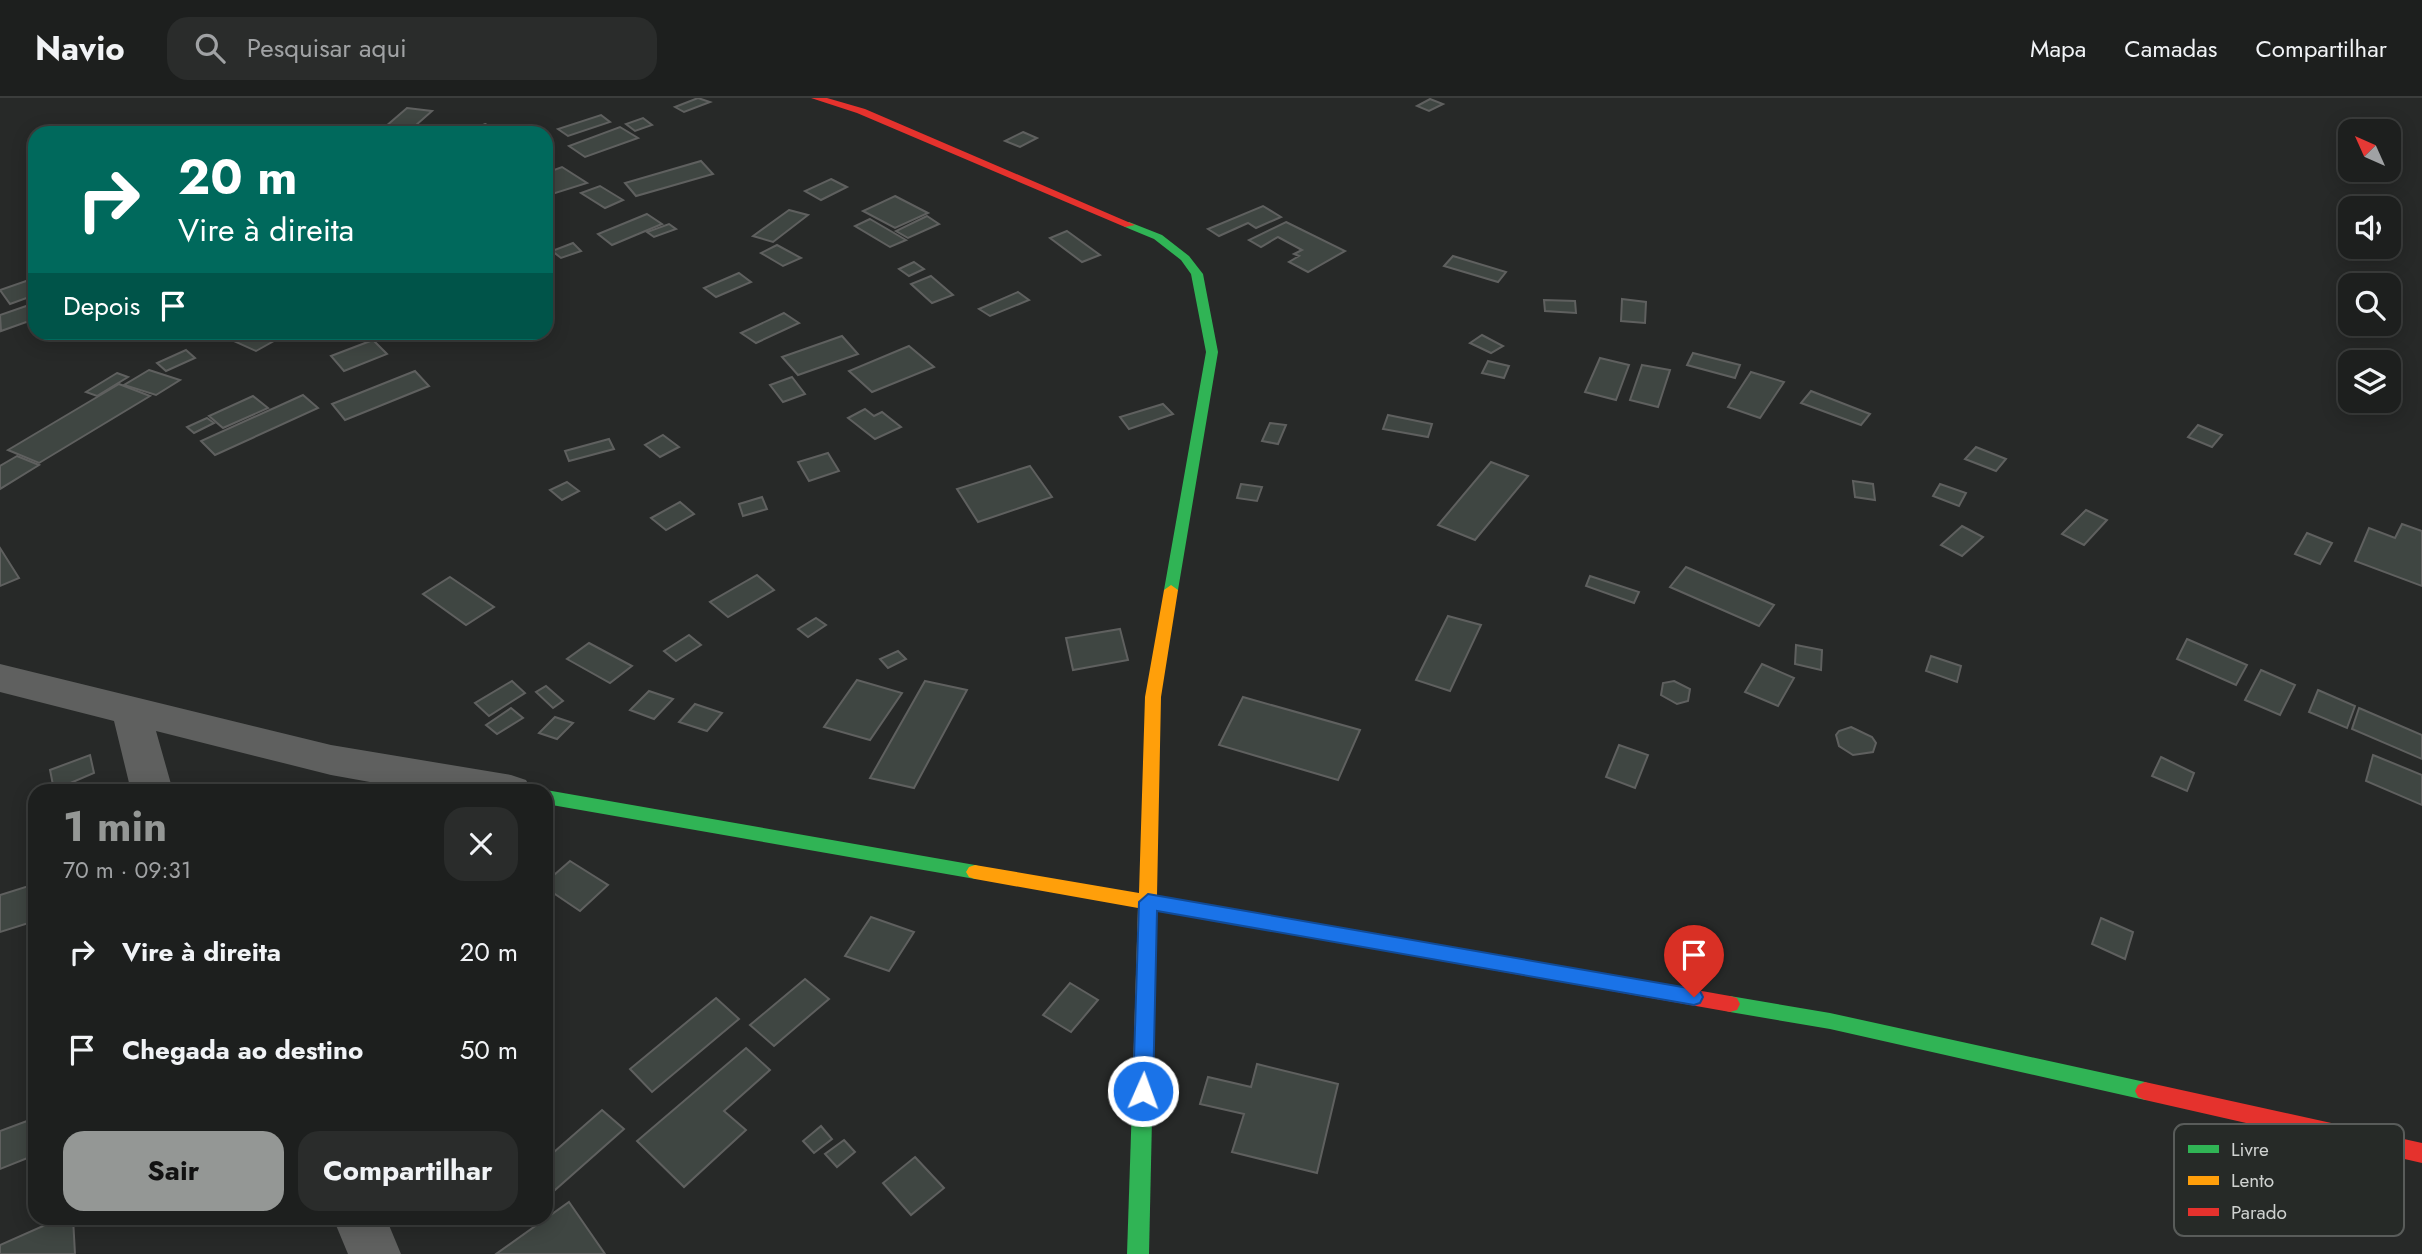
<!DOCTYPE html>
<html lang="pt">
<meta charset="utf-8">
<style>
:root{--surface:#1d1f1e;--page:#2a2c2b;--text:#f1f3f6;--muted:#a0a2a4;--line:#3b3d3c;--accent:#949795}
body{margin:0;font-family:Jost,sans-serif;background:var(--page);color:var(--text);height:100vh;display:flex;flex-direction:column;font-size:26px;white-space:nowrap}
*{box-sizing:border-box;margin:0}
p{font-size:23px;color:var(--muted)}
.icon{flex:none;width:38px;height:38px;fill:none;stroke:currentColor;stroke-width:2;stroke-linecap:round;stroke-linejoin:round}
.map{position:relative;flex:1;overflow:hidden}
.side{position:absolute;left:28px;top:686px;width:525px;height:441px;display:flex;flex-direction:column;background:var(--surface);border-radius:21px;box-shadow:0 4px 18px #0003,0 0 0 2px var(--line)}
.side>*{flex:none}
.top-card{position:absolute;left:28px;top:28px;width:525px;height:214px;border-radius:21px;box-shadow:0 4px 18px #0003,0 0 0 2px var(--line);background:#00695c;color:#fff;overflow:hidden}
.needle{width:46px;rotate:315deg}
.controls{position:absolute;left:2338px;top:21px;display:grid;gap:14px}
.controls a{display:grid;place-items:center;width:63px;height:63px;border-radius:14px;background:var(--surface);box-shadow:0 4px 18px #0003,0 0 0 2px var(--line);font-size:35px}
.pin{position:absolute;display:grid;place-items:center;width:60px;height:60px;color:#fff;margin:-72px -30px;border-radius:50% 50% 50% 0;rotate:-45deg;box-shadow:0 0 7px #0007}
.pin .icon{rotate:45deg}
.me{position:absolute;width:77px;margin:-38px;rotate:2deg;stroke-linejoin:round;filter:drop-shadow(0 0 5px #0008)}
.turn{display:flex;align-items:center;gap:24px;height:147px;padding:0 35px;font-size:32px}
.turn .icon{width:91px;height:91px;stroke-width:2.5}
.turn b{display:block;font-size:49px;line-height:60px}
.then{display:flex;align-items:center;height:66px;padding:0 35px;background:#0003;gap:14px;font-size:26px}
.round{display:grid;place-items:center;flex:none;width:74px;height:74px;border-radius:21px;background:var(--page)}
.summary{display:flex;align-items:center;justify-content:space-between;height:119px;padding:0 35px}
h1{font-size:42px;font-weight:700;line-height:52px;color:var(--accent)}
.button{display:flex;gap:14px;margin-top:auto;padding:14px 35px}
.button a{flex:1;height:80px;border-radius:21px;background:var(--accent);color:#111;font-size:28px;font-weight:700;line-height:80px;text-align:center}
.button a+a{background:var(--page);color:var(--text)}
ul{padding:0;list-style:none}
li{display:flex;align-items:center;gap:21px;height:98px;padding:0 35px}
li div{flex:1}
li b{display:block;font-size:26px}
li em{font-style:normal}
header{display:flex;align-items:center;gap:42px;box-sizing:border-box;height:98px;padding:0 35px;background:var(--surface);border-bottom:2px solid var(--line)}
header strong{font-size:33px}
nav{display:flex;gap:38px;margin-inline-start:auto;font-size:24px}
.search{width:490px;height:63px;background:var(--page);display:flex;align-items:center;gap:18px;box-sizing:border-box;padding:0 24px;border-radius:21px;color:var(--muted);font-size:26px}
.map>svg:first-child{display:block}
.building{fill:#3f4642;stroke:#5f605f;stroke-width:2}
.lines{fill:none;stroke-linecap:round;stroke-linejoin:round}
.street{fill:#5f605f;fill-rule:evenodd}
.fast{fill:#30b455;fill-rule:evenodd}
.slow{fill:#ff9f0a;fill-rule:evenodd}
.jam{fill:#e5322d;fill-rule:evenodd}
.route{fill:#1a73e8;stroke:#114b97;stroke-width:2}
.key{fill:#262a27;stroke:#595c5a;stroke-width:2}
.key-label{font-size:19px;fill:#cfd2d0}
</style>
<header>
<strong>Navio</strong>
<div class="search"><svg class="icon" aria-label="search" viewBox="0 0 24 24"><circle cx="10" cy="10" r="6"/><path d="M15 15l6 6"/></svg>Pesquisar aqui</div>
<nav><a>Mapa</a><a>Camadas</a><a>Compartilhar</a></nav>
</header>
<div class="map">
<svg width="2422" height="1156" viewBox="0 0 2422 1156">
<rect width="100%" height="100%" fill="#272928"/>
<g class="building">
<polygon points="698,0 710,4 684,14 675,9"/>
<polygon points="1430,1 1443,6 1429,13 1417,8"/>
<polygon points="407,10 432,13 407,35 378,35"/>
<polygon points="601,17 610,24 568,38 558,31"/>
<polygon points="643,20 652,27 635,33 626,26"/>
<polygon points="485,26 502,35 468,33"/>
<polygon points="341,29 373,33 331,35"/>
<polygon points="620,29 638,40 585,59 569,48"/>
<polygon points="1023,34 1037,40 1020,49 1005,43"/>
<polygon points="701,63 713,76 636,98 625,85"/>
<polygon points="562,69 587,85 549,97 546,95 546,75"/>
<polygon points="831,81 847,89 821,102 805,93"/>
<polygon points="600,88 623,102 605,110 581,95"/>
<polygon points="895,98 928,115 895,130 863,113"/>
<polygon points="1263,108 1281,119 1256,130 1248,125 1219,138 1208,131"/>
<polygon points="789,112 808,117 773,144 753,138"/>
<polygon points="647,116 662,126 612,147 598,136"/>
<polygon points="927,118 939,126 908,140 896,133"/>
<polygon points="870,121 906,142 890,149 855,128"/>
<polygon points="1286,124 1345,153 1308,174 1289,164 1299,158 1294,156 1302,152 1278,139 1261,149 1249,142"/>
<polygon points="669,126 676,131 654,139 647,134"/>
<polygon points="1067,133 1100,157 1082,164 1050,140"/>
<polygon points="573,145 581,153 561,160 552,153"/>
<polygon points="777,147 801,160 783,168 761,155"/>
<polygon points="1453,158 1506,174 1498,184 1444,168"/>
<polygon points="914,164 924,171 909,178 899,171"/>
<polygon points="739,175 751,184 716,199 704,190"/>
<polygon points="931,178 953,197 932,205 911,186"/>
<polygon points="29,182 35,197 10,206 0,192"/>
<polygon points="1018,194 1029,202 990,218 979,211"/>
<polygon points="1622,201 1646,204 1645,225 1621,223"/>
<polygon points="1544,202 1575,203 1576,215 1545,213"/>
<polygon points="29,207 35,221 1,233 0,217"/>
<polygon points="784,215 799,225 756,245 741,235"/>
<polygon points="214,234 265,234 279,240 256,253"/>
<polygon points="1482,237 1503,248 1491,255 1470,245"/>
<polygon points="842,238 858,256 798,277 782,259"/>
<polygon points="373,242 387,256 344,273 331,258"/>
<polygon points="909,248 934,269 872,294 849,273"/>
<polygon points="186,252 195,260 166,273 157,265"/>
<polygon points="1693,255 1740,267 1735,280 1687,267"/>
<polygon points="1600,260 1629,267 1616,302 1585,294"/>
<polygon points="1488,263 1509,268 1504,280 1482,275"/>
<polygon points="1642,267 1670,272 1658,309 1630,302"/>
<polygon points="149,272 180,282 156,297 124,287"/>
<polygon points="415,273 429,288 345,322 332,306"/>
<polygon points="1751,274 1784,284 1760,320 1728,309"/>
<polygon points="117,275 128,279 97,298 86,294"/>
<polygon points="792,279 805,296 783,304 770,287"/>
<polygon points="119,286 150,298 39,365 8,352"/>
<polygon points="1811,293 1870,316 1861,327 1801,305"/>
<polygon points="303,297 318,310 215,357 201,343"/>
<polygon points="253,298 268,310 223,330 209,318"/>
<polygon points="1163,306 1173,316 1129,331 1120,319"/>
<polygon points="865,311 874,318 882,314 901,329 875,341 848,320"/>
<polygon points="1388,317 1432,326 1428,339 1383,331"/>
<polygon points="207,320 214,325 194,335 187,329"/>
<polygon points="1270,325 1286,327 1278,346 1262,343"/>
<polygon points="2198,327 2222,337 2212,349 2188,339"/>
<polygon points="663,337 679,349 660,359 645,347"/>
<polygon points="609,341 614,351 569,363 565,353"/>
<polygon points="1976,349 2006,361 1996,373 1965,361"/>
<polygon points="828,355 839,373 809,383 798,364"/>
<polygon points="17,358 39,367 0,391 0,368"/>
<polygon points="1491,364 1528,378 1475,442 1438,427"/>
<polygon points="1030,368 1052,399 978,424 957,391"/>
<polygon points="1853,383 1873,386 1875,402 1855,399"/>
<polygon points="567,384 579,393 562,402 550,392"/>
<polygon points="1241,386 1262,389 1257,403 1237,400"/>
<polygon points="1940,386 1966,395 1959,408 1933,398"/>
<polygon points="762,399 767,411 743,418 739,406"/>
<polygon points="680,404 694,416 666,432 651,420"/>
<polygon points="2086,412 2107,422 2084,447 2062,436"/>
<polygon points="2402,426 2422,433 2422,488 2355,463 2369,430 2395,440"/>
<polygon points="1962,428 1983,439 1962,458 1941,447"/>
<polygon points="2307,435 2332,445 2320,466 2295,456"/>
<polygon points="0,450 19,480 0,488"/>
<polygon points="1686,469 1774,507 1759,528 1670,489"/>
<polygon points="757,477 774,492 728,519 710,504"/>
<polygon points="1590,478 1639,494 1634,505 1586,488"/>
<polygon points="450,479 494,509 466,527 423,496"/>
<polygon points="1448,518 1481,527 1450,593 1416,582"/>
<polygon points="816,520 826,527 808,539 798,531"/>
<polygon points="1120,531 1128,562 1073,572 1066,540"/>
<polygon points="689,537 701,547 676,563 664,553"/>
<polygon points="2187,541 2247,567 2236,587 2177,561"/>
<polygon points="589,545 632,568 610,585 567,561"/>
<polygon points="1796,547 1822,552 1821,572 1795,566"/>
<polygon points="898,553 906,561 888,570 880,561"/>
<polygon points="1931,558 1961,568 1957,584 1926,573"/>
<polygon points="1762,566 1794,580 1778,608 1745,594"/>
<polygon points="2261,572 2295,587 2280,617 2245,602"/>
<polygon points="857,582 902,595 870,642 824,629"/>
<polygon points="512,583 525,595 489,618 475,605"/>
<polygon points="925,583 967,592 914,690 870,680"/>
<polygon points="1674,583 1690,591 1688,603 1677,606 1661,597 1663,585"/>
<polygon points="546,588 563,603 553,610 536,594"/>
<polygon points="2318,592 2355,608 2347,630 2309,614"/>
<polygon points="649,593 673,601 654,621 630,612"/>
<polygon points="1243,599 1360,632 1338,682 1219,647"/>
<polygon points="695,606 722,615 707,633 679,624"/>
<polygon points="511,610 523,620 497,636 486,627"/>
<polygon points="2359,610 2422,637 2422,661 2352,631"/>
<polygon points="555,619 573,625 557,641 539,635"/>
<polygon points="1851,629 1872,639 1876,645 1873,654 1853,657 1839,648 1836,637 1839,633"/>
<polygon points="1619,647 1648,657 1635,690 1606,679"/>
<polygon points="90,657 94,675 54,692 50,672"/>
<polygon points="2373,657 2422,677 2422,707 2366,683"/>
<polygon points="2161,659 2194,675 2187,693 2152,678"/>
<polygon points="570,763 608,787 580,813 546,790 546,784"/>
<polygon points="35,786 35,823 0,834 0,797"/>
<polygon points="871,819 914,834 889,873 845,858"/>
<polygon points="2101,820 2133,834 2125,861 2092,846"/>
<polygon points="805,881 829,901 774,948 750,927"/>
<polygon points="1070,885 1098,902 1071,934 1043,917"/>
<polygon points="716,900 739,921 652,994 630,971"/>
<polygon points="746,950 770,972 724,1013 746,1032 684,1089 637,1043"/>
<polygon points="1257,966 1338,986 1317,1075 1232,1054 1244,1016 1200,1006 1208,979 1251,989"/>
<polygon points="602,1012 624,1031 546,1100 546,1061"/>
<polygon points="35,1020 35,1057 0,1071 0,1033"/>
<polygon points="821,1028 832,1041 814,1055 803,1043"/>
<polygon points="844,1042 855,1054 837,1069 825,1056"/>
<polygon points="915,1059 944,1090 911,1117 883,1085"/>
<polygon points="569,1104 605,1156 496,1156"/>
<polygon points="61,1120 73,1120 75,1156 0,1156 0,1147"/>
</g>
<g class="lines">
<g class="street">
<polygon points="0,566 331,647 511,677 526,682 532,693 420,693 331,677 156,633 173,693 131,693 114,623 0,594"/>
<polygon points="333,1120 386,1120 401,1156 348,1156"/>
</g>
<g class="fast">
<polygon points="1129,124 1162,137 1189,158 1203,176 1218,254 1178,492 1171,497 1164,492 1206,254 1191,176 1181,162 1154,141 1125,129 1123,127"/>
<polygon points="546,692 975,767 981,769 984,774 981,779 975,781 546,706"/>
<polygon points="1730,898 1830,915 2145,984 2152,987 2155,993 2152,999 2145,1002 1830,931 1730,914 1723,912 1720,906 1723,900"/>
<polygon points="1143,967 1150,970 1153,976 1149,1156 1127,1156 1133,976 1136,970"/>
</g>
<polygon class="slow" points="1171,487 1178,492 1161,599 1157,798 1368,834 1375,837 1377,842 1375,847 1368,850 1156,813 1153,976 1150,982 1143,985 1136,982 1133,976 1138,810 975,781 969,779 966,774 969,769 975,767 1139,795 1145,599 1164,492"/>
<g class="jam">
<polygon points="811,0 827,0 865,11 1135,127 1125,129 857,15"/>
<polygon points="1368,834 1730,898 1737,900 1740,906 1737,912 1730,914 1368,850 1361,847 1359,842 1361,837"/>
<polygon points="2145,984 2422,1045 2422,1065 2145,1002 2138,999 2135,993 2138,987"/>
</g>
</g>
<polygon class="route" points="1148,796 1694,891 1700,893 1703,899 1700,905 1694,907 1157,813 1153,993 1150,1000 1143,1003 1136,1000 1133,993 1139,804"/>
<rect x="2174" y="1026" width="230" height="112" rx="10" class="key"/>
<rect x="2188" y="1047" width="31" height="8" fill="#30b455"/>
<rect x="2188" y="1078" width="31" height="9" fill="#ff9f0a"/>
<rect x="2188" y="1110" width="31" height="8" fill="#e5322d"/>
<g class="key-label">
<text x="2231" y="1058">Livre</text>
<text x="2231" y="1089">Lento</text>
<text x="2231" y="1121">Parado</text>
</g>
</svg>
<div class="controls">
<a><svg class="needle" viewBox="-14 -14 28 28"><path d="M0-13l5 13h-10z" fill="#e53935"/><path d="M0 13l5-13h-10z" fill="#a0a2a4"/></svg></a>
<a><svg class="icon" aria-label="sound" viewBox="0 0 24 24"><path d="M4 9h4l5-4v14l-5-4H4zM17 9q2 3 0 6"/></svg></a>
<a><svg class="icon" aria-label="search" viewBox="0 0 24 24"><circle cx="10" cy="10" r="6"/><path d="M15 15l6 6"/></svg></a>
<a><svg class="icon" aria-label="layers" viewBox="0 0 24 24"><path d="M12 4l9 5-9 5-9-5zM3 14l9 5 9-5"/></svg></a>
</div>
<div class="pin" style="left:1694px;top:899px;background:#d93025"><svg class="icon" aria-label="arrive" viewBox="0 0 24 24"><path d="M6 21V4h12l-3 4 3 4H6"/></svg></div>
<svg class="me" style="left:1143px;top:993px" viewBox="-20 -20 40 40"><circle r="17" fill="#1a73e8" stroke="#fff" stroke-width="3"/><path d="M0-11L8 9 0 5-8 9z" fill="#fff"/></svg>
<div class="top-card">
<div class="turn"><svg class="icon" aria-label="right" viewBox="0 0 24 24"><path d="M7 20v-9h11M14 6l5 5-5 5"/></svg><div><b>20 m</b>Vire à direita</div></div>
<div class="then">Depois<svg class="icon" aria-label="arrive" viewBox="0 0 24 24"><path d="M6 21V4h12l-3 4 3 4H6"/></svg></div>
</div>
<section class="side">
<div class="summary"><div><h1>1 min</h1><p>70 m · 09:31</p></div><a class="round"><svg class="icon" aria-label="close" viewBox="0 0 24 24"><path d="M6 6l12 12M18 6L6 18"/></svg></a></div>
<ul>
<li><svg class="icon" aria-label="right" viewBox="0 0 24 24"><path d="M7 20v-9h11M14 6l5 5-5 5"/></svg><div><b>Vire à direita</b></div><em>20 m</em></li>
<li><svg class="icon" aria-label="arrive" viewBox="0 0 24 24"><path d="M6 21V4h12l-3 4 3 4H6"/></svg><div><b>Chegada ao destino</b></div><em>50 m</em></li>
</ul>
<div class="button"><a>Sair</a><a>Compartilhar</a></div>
</section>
</div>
